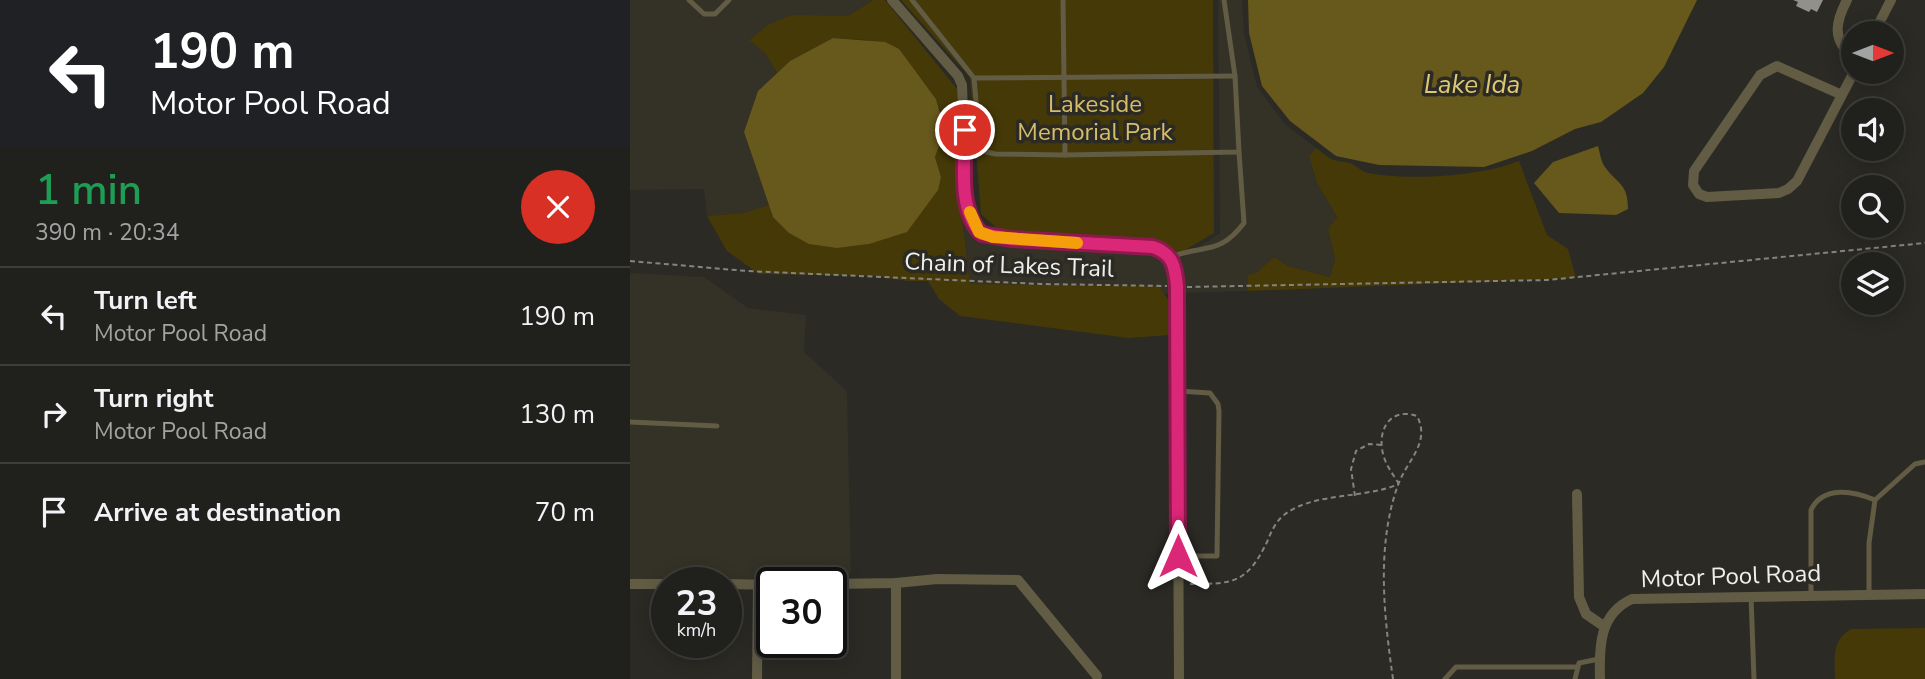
<!DOCTYPE html>
<meta charset="utf-8">
<style>
:root{--surface:#20201c;--page:#2d2d29;--text:#f1f3f6;--muted:#a2a3a3;--line:#3d3e3b}
body{margin:0;font-family:"Nunito Sans",sans-serif;background:var(--page);color:var(--text);height:100vh;display:flex;flex-direction:column;font-size:26px;white-space:nowrap}
*{box-sizing:border-box;margin:0}
p{font-size:23px;color:var(--muted)}
.icon{flex:none;width:38px;height:38px;fill:none;stroke:currentColor;stroke-width:2;stroke-linecap:round;stroke-linejoin:round}
.map{position:relative;flex:1;overflow:hidden}
.panel{display:flex;flex-direction:column;background:var(--surface);width:630px}
.panel>*{flex:none}
.top-card{background:#202124;color:#fff;overflow:hidden}
.needle{width:46px;rotate:90deg}
.fabs{position:absolute;left:1211px;top:21px;display:grid;gap:14px}
.fabs a{display:grid;place-items:center;width:63px;height:63px;border-radius:50%;background:var(--surface);box-shadow:0 4px 18px #0003,0 0 0 2px var(--line);font-size:35px}
.speed{position:absolute;left:21px;top:567px;display:flex;gap:14px;font-size:35px;font-weight:700;text-align:center}
.speed>*{display:grid;place-content:center;width:91px;height:91px;border-radius:50%;background:var(--surface);box-shadow:0 4px 18px #0003,0 0 0 2px var(--line);line-height:1}
.speed small{font-size:18px;font-weight:400}
.speed .limit{border:4px solid #111;border-radius:10px;background:#fff;color:#111}
.pin{position:absolute;display:grid;place-items:center;width:60px;height:60px;color:#fff;margin:-30px;border:4px solid #fff;border-radius:50%;box-shadow:0 2px 7px #0007}
.me{position:absolute;width:77px;margin:-38px;rotate:0deg;stroke-linejoin:round;filter:drop-shadow(0 0 5px #0008)}
.turn{display:flex;align-items:center;gap:24px;height:147px;padding:0 35px;font-size:32px}
.turn .icon{width:91px;height:91px;stroke-width:2.5}
.turn b{display:block;font-size:49px;line-height:60px}
.round{display:grid;place-items:center;flex:none;width:74px;height:74px;border-radius:37px;background:var(--page)}
.summary{display:flex;align-items:center;justify-content:space-between;height:119px;padding:0 35px}
h1{font-size:42px;font-weight:600;line-height:52px;color:#1e9e55}
ul{padding:0;list-style:none}
li{display:flex;align-items:center;gap:21px;height:98px;padding:0 35px;border-top:2px solid var(--line)}
li div{flex:1}
li b{display:block;font-size:26px}
li em{font-style:normal}
main{display:flex;flex:1;min-height:0}
.map>svg:first-child{display:block}
.built{fill:#343126}
.green{fill:#453907}
.water{fill:#67581c}
.building{fill:#92908a}
.lines{fill:none;stroke-linecap:round;stroke-linejoin:round}
.path{stroke:#858480;stroke-width:2;stroke-dasharray:5 3.5;stroke-linecap:butt}
.service{stroke:#625c45;stroke-width:5}
.minor{stroke:#625c45;stroke-width:10}
.route-casing{stroke:#8e194d;stroke-width:18}
.route{stroke:#db2777;stroke-width:12}
.slow{stroke:#f59e0b;stroke-width:12}
.labels{text-anchor:middle;dominant-baseline:central;stroke-width:7;stroke-linejoin:round;paint-order:stroke}
.park-label{font-size:24px;fill:#d6be68;stroke:#2b2a25}
.street-label{font-size:24px;fill:#efefeb;stroke:#2b2a25}
.water-label{font-size:26px;font-style:italic;fill:#dfc871;stroke:#2b2a25}
</style>
<main>
<section class="panel">
<div class="top-card">
<div class="turn"><svg class="icon" aria-label="left" viewBox="0 0 24 24"><path d="M17 20v-9H6M10 6l-5 5 5 5"/></svg><div><b>190 m</b>Motor Pool Road</div></div>
</div>
<div class="summary"><div><h1>1 min</h1><p>390 m · 20:34</p></div><a class="round" style="background:#d93025;color:#fff"><svg class="icon" aria-label="close" viewBox="0 0 24 24"><path d="M6 6l12 12M18 6L6 18"/></svg></a></div>
<ul>
<li><svg class="icon" aria-label="left" viewBox="0 0 24 24"><path d="M17 20v-9H6M10 6l-5 5 5 5"/></svg><div><b>Turn left</b><p>Motor Pool Road</p></div><em>190 m</em></li>
<li><svg class="icon" aria-label="right" viewBox="0 0 24 24"><path d="M7 20v-9h11M14 6l5 5-5 5"/></svg><div><b>Turn right</b><p>Motor Pool Road</p></div><em>130 m</em></li>
<li><svg class="icon" aria-label="arrive" viewBox="0 0 24 24"><path d="M6 21V4h12l-3 4 3 4H6"/></svg><div><b>Arrive at destination</b></div><em>70 m</em></li>
</ul>
</section>
<div class="map">
<svg width="1295" height="679" viewBox="0 0 1295 679">
<rect width="100%" height="100%" fill="#2b2a25"/>
<g class="built">
<polygon points="0,0 243,0 218,16 198,16 119,39 135,53 147,73 128,91 114,132 139,205 113,213 77,216 74,189 0,190"/>
<polygon points="588,0 612,0 614,33 627,87 655,124 686,148 679,156 687,183 707,217 698,229 705,259 700,277 658,266 644,257 626,273 618,276 618,291 553,293 548,257 553,257 590,233"/>
<polygon points="328,94 330,202 345,236 361,242 380,244 522,252 536,260 539,266 541,294 534,294 528,286 340,284 328,183"/>
<polygon points="0,273 74,277 118,308 176,315 174,352 217,391 221,574 144,580 0,579"/>
</g>
<g class="green">
<polygon points="243,0 255,0 327,89 328,183 340,284 529,286 541,304 541,335 498,338 330,316 309,299 298,281 277,281 243,276 129,274 97,251 77,216 113,213 139,205 143,217 207,248 239,244 311,177 305,157 313,135 312,115 306,99 293,81 237,40 203,38 160,61 147,73 135,53 119,40 138,25 161,15 218,16"/>
<polygon points="271,0 583,0 584,233 550,253 486,238 369,230 351,214 340,77"/>
<path d="M686,148C692,152 698,158 704,160C709,162 715,161 720,163C727,166 732,172 739,173C779,181 852,176 889,161L917,235L938,249L946,278L618,291V275L626,273L644,257L658,266L700,277L705,259L698,229L707,217L687,183L679,156Z"/>
<path d="M1295,628V679H1205C1205,658 1201,641 1221,629Z"/>
</g>
<g class="water">
<polygon points="618,0 1067,0 1034,67 1013,93 971,122 945,129 902,151 854,167 749,165 706,156 660,121 632,86 619,33"/>
<polygon points="203,38 255,42 269,49 306,99 313,123 313,135 305,157 311,177 308,190 277,232 239,244 207,248 179,244 159,233 143,217 114,132 128,91 160,61"/>
<path d="M968,146C970,153 971,162 975,167C988,185 998,183 998,209L986,215L929,213L904,183L923,162Z"/>
</g>
<polygon class="building" points="1163,0 1193,0 1187,12 1181,9 1179,12 1166,6 1168,2"/>
<g class="lines">
<g class="path">
<polyline points="0,261 117,271 411,284 537,286"/>
<polyline points="557,287 917,280 1295,243"/>
<polyline points="725,496 721,469 726,451 739,444 752,445"/>
<path d="M560,584C604,584 617,583 637,542C641,532 646,521 654,515C683,492 734,499 769,484"/>
<path d="M763,679C754,616 746,546 768,485C777,460 801,443 787,416C757,406 745,435 755,460C758,468 764,476 769,484"/>
</g>
<g class="service">
<polyline points="59,0 74,14 85,14 99,0"/>
<polyline points="282,0 344,78 350,146 353,151 365,154 435,155 609,152 605,76 594,0"/>
<polyline points="433,0 435,155"/>
<polyline points="344,78 605,76"/>
<path d="M541,257C574,244 589,256 614,223L609,152"/>
<polyline points="548,391 580,393 588,404 589,411 587,556 548,556"/>
<polyline points="0,422 87,426"/>
<polyline points="1239,594 1239,543 1245,500 1285,464 1295,462"/>
<path d="M1181,595V510C1193,485 1224,491 1245,500"/>
<polyline points="1121,596 1124,679"/>
<polyline points="815,679 826,667 947,667"/>
<polyline points="945,679 949,663 969,659"/>
</g>
<g class="minor">
<path d="M262,0L328,76L332,85L336,201L349,232L363,237L381,239L523,247C551,257 547,283 547,309L549,679"/>
<path d="M1217,0C1206,21 1201,40 1223,56"/>
<polyline points="1244,33 1261,0"/>
<polyline points="1212,95 1147,66 1130,75 1064,171 1063,185 1069,194 1077,197 1149,193 1158,189 1167,181 1224,72"/>
<polyline points="947,494 949,597 956,614 975,627"/>
<polyline points="0,584 37,584"/>
<polyline points="96,584 142,585"/>
<polyline points="201,584 266,583 307,579 388,580 467,676"/>
<polyline points="127,679 128,585"/>
<polyline points="266,679 266,583"/>
<path d="M970,679C969,647 969,614 1002,599L1295,594"/>
</g>
</g>
<g class="lines">
<g class="route-casing">
<path id="route" d="M335,130C335,160 327,211 352,234L381,239L523,247C543,254 545,266 547,286L548,556"/>
</g>
<use href="#route" class="route"/>
<polyline class="slow" points="340,212 349,232 363,237 447,243"/>
</g>
<g class="labels">
<g class="park-label">
<text x="465" y="104">Lakeside<tspan x="465" dy="28">Memorial Park</tspan></text>
</g>
<g class="street-label">
<text transform="translate(379 265) rotate(2)">Chain of Lakes Trail</text>
<text transform="translate(1101 576) rotate(-2)">Motor Pool Road</text>
</g>
<g class="water-label">
<text x="842" y="84">Lake Ida</text>
</g>
</g>
</svg>
<div class="fabs">
<a><svg class="needle" viewBox="-14 -14 28 28"><path d="M0-13l5 13h-10z" fill="#e53935"/><path d="M0 13l5-13h-10z" fill="#a2a3a3"/></svg></a>
<a><svg class="icon" aria-label="sound" viewBox="0 0 24 24"><path d="M4 9h4l5-4v14l-5-4H4zM17 9q2 3 0 6"/></svg></a>
<a><svg class="icon" aria-label="search" viewBox="0 0 24 24"><circle cx="10" cy="10" r="6"/><path d="M15 15l6 6"/></svg></a>
<a><svg class="icon" aria-label="layers" viewBox="0 0 24 24"><path d="M12 4l9 5-9 5-9-5zM3 14l9 5 9-5"/></svg></a>
</div>
<div class="speed"><div>23<small>km/h</small></div><div class="limit">30</div></div>
<div class="pin" style="left:335px;top:130px;background:#d93025"><svg class="icon" aria-label="arrive" viewBox="0 0 24 24"><path d="M6 21V4h12l-3 4 3 4H6"/></svg></div>
<svg class="me" style="left:548px;top:556px" viewBox="-20 -20 40 40"><path d="M0-17L14 15 0 8-14 15z" fill="#db2777" stroke="#fff" stroke-width="4"/></svg>
</div>
</main>
